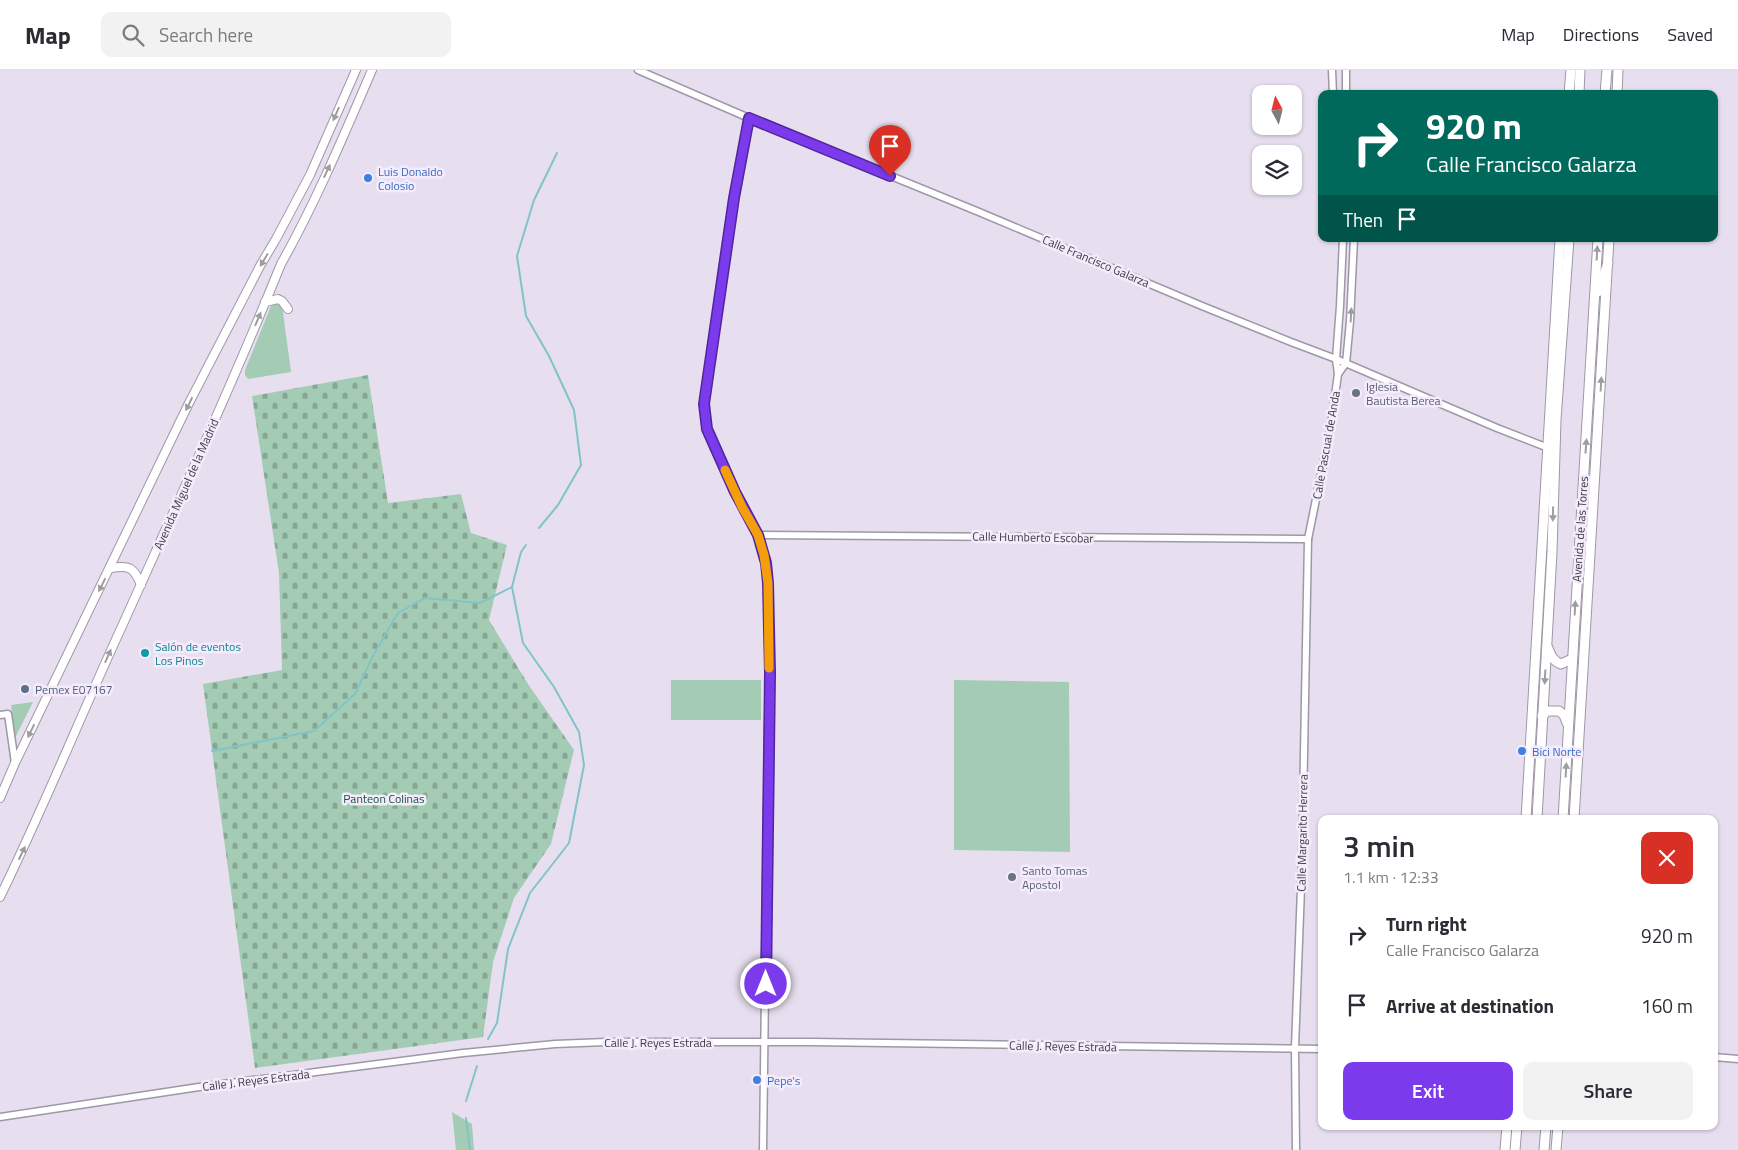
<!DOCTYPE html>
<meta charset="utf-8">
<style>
:root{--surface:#fff;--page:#f2f2f3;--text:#2b2b33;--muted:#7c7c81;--line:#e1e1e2;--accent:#7c3aed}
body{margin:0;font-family:"Titillium Web",sans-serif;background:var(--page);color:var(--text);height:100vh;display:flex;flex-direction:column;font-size:19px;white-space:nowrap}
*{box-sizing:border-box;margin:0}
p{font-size:16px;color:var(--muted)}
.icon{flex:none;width:28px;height:28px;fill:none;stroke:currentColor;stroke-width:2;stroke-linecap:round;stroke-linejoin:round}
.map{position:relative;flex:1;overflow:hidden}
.details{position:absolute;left:1318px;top:745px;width:400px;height:315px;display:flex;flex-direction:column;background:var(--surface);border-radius:10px;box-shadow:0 1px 4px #0004}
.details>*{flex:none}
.banner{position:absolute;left:1318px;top:20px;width:400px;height:152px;border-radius:10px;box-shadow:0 1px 4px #0004;background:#00695c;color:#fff;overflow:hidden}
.needle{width:32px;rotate:353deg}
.controls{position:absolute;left:1252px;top:15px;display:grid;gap:10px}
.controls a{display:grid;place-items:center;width:50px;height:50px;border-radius:10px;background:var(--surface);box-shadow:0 1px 4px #0004;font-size:25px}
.pin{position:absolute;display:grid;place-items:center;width:42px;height:42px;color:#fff;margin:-51px -21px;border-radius:50% 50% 50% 0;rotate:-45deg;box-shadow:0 0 5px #0007}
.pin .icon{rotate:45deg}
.me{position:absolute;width:55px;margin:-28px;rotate:0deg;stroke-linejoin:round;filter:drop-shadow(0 0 4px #0008)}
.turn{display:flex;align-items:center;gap:18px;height:105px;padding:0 25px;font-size:22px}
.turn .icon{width:65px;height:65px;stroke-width:2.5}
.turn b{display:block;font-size:35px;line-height:42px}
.then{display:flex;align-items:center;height:48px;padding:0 25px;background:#0003;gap:10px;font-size:19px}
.round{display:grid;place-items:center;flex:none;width:52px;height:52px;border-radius:10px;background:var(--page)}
.summary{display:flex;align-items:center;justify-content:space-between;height:85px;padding:0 25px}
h1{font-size:30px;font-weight:600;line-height:38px}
.primary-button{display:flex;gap:10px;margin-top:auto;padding:10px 25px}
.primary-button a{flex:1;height:58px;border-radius:10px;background:var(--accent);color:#fff;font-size:20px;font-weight:600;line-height:58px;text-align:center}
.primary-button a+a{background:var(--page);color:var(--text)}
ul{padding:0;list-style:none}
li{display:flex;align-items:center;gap:15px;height:70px;padding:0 25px}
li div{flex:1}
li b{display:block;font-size:19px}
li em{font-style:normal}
header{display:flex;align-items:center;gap:30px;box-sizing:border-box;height:70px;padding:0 25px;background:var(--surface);border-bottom:1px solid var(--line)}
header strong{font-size:24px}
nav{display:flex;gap:28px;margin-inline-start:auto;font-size:18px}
.search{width:350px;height:45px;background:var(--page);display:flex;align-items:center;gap:12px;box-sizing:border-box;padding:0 18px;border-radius:10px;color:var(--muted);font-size:19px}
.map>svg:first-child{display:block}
.cemetery{fill:url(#cemetery-stones)}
.park{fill:#a4ccb5}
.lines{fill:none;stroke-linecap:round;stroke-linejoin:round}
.stream{stroke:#81c4c8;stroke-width:2}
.tertiary-casing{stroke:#9f97a6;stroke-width:9}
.secondary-casing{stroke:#9f97a6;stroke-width:10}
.primary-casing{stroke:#9f97a6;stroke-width:11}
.trunk-casing{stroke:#9f97a6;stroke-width:11}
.tertiary{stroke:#fff;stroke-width:6}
.secondary{stroke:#fff;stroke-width:8}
.primary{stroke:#fff;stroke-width:9}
.trunk{stroke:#fff;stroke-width:9}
.oneway{fill:#9e9da0}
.route-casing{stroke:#51269a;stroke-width:12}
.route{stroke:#7c3aed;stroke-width:9}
.slow{stroke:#f59e0b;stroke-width:9}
.shop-dot{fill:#3f7fe0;stroke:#f4ecfd;stroke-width:2}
.worship-dot{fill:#6b7280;stroke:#f4ecfd;stroke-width:2}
.culture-dot{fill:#0f9aa8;stroke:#f4ecfd;stroke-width:2}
.service-dot{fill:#5c6f8a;stroke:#f4ecfd;stroke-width:2}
.labels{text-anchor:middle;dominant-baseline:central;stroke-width:5;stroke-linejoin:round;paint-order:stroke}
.shop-label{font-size:12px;fill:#366cbe;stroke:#f4ecfd;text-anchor:start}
.street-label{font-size:12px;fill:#3e3b41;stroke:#f4ecfd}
.worship-label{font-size:12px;fill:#5b616d;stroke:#f4ecfd;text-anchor:start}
.culture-label{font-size:12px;fill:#0d838f;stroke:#f4ecfd;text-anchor:start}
.service-label{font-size:12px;fill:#4e5e75;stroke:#f4ecfd;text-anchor:start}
.park-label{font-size:12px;fill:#135237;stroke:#f4ecfd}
</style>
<header>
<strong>Map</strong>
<div class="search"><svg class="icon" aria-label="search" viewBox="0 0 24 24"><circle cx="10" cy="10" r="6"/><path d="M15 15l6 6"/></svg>Search here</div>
<nav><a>Map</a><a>Directions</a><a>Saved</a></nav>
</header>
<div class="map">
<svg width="1738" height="1080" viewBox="0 0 1738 1080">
<defs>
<pattern id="cemetery-stones" width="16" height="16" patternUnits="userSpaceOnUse" patternTransform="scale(1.25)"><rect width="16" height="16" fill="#a4ccb5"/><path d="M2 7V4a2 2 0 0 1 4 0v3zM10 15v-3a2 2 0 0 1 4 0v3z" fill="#87a795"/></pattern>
</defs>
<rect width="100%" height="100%" fill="#e7dfef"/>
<polygon class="cemetery" points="368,305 388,433 461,424 471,463 507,475 489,550 528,614 574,680 551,774 514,828 493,892 483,967 255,998 203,614 282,600 279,503 252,326"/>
<g class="park">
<polygon points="278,232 282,235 291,302 248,309 245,305 245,300 271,236"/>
<rect x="671" y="610" width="90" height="40"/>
<polygon points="954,610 1069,612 1070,782 954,780"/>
<polygon points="33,632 15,668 11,635"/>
<polygon points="452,1042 472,1054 474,1080 456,1080"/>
</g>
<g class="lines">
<g class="stream">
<polyline points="539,458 558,435 581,395 574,340 549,286 526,246 517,186 534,130 557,83"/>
<polyline points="212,681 314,661 355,624 373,586 398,543 425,528 480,533 512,517"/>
<polyline points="488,969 497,953 508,879 530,823 569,773 584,695 579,662 554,617 523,573 512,517 521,482 526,475"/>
<polyline points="466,1031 477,996"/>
<polyline points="466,1048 470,1080"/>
</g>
<g class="tertiary-casing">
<g id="tertiary">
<polyline points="638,0 749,48 979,142 1202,236 1291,272 1336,289 1497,358 1551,379"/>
<polyline points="1332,0 1333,24"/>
<polyline points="1346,0 1346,24"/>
<polyline points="749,48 734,128 704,334 707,359 735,422 758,465 766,493 768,513 769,603 763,1080"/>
<polyline points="1338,304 1346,293 1347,283 1350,251 1354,169"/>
<path d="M758,465C942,466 1125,467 1308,469"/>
<polyline points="0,645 8,644 15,693"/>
<polyline points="1714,987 1738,989"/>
<polyline points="0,1047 199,1017 463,983 555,974 606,972 811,972 1321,979"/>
<polyline points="1296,1080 1295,978 1302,791 1308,469 1331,355 1338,304 1336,289 1340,236 1343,169"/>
</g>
</g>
<g class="secondary-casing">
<g id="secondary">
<polyline points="265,232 278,229 282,231 288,239"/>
<path d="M111,498C129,495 134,497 141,515"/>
<polyline points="0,728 15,693 189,333 260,196 276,169 310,105 356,0"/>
<path d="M0,827C44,737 81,645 123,554C177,434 232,315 281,194C316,132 344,65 372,0"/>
</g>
</g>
<g class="primary-casing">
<g id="primary">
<polyline points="1569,24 1571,0"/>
<polyline points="1617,24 1618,0"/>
<polyline points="1526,749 1560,169"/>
<polyline points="1574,749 1609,169"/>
<polyline points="1505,1080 1507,1056"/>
<polyline points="1556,1080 1558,1056"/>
</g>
</g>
<g class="trunk-casing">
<g id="trunk">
<polyline points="1579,24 1580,0"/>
<polyline points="1605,24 1607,0"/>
<polyline points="1598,222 1608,193"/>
<path d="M1548,578C1551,586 1553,591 1561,594L1572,589"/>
<polyline points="1542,646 1547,641 1559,641 1564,645 1567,653"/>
<polyline points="1537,749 1552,482 1556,350 1569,169"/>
<polyline points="1563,749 1598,169"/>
<polyline points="1515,1080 1517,1056"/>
<polyline points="1544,1080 1546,1056"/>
</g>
</g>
<use href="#tertiary" class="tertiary"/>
<use href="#secondary" class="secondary"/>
<use href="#primary" class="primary"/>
<use href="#trunk" class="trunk"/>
</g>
<defs><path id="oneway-solid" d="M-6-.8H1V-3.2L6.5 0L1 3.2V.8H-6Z" transform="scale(1.25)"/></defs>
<g class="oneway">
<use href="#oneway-solid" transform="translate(336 44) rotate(114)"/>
<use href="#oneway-solid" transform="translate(327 101) rotate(-65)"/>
<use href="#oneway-solid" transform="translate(1597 183) rotate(-87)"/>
<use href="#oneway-solid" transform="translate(264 190) rotate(121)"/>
<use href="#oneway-solid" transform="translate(1351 245) rotate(-87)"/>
<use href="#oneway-solid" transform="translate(258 249) rotate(-67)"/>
<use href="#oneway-solid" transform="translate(1601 314) rotate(-87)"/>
<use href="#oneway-solid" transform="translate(189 334) rotate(116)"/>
<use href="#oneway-solid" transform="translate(1586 376) rotate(-86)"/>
<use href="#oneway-solid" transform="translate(1553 444) rotate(91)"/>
<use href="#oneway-solid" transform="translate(102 515) rotate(117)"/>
<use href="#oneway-solid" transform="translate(1575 538) rotate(-87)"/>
<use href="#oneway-solid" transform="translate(108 586) rotate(-66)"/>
<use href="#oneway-solid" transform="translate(1545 607) rotate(93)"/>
<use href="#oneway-solid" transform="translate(31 661) rotate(116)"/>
<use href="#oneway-solid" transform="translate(1566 700) rotate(-87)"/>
<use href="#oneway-solid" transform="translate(22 783) rotate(-64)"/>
</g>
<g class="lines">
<g class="route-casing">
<polyline id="route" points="766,914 770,603 768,513 766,493 758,465 735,422 707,359 704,334 734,128 749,48 890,106"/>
</g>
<use href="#route" class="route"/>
<polyline class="slow" points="725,400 742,437 758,465 764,485 768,513 769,598"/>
</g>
<g class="shop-dot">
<circle cx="368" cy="108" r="5"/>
<circle cx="1522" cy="681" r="5"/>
<circle cx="757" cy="1010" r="5"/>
</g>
<g class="worship-dot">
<circle cx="1356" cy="323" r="5"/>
<circle cx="1012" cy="807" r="5"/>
</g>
<circle class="culture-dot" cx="145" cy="583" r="5"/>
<circle class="service-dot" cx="25" cy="619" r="5"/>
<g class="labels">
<g class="shop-label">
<text x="378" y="101">Luis Donaldo<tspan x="378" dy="14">Colosio</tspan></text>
<text x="1532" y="681">Bici Norte</text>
<text x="767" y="1010">Pepe's</text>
</g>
<g class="street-label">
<text transform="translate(1096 191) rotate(23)">Calle Francisco Galarza</text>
<text transform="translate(1326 375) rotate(-80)">Calle Pascual de Anda</text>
<text transform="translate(186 414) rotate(-66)">Avenida Miguel de la Madrid</text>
<text transform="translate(1580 459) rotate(-86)">Avenida de las Torres</text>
<text transform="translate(1033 467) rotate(1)">Calle Humberto Escobar</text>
<text transform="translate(1302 763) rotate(-89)">Calle Margarito Herrera</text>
<text x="658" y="972">Calle J. Reyes Estrada</text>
<text transform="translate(1063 976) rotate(1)">Calle J. Reyes Estrada</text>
<text transform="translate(256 1010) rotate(-7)">Calle J. Reyes Estrada</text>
</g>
<g class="worship-label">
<text x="1366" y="316">Iglesia<tspan x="1366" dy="14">Bautista Berea</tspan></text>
<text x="1022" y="800">Santo Tomas<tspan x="1022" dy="14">Apostol</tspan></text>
</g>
<g class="culture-label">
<text x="155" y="576">Salón de eventos<tspan x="155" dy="14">Los Pinos</tspan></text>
</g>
<g class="service-label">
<text x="35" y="619">Pemex E07167</text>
</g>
<g class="park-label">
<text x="384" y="728">Panteon Colinas</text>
</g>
</g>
</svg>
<div class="controls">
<a><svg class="needle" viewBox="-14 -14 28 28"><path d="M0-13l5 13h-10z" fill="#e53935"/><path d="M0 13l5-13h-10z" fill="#7c7c81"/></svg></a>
<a><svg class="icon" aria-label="layers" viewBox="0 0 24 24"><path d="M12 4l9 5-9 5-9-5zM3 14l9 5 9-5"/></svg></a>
</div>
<div class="pin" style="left:890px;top:106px;background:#d93025"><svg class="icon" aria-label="arrive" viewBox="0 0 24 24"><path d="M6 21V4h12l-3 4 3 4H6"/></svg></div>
<svg class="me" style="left:766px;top:914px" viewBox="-20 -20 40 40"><circle r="17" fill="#7c3aed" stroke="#fff" stroke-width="3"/><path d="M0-11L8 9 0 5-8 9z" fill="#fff"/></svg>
<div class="banner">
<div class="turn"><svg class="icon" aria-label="right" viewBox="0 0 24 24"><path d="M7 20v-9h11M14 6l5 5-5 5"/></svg><div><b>920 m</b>Calle Francisco Galarza</div></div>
<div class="then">Then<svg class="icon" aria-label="arrive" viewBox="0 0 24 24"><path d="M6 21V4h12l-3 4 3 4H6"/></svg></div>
</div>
<section class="details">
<div class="summary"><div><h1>3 min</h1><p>1.1 km · 12:33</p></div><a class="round" style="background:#d93025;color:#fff"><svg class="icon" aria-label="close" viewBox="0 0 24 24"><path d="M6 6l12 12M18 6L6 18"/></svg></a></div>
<ul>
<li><svg class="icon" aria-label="right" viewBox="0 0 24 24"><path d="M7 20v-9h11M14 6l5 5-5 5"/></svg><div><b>Turn right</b><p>Calle Francisco Galarza</p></div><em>920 m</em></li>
<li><svg class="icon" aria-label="arrive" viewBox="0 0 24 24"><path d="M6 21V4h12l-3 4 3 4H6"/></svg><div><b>Arrive at destination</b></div><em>160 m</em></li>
</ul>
<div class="primary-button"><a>Exit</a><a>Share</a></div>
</section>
</div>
